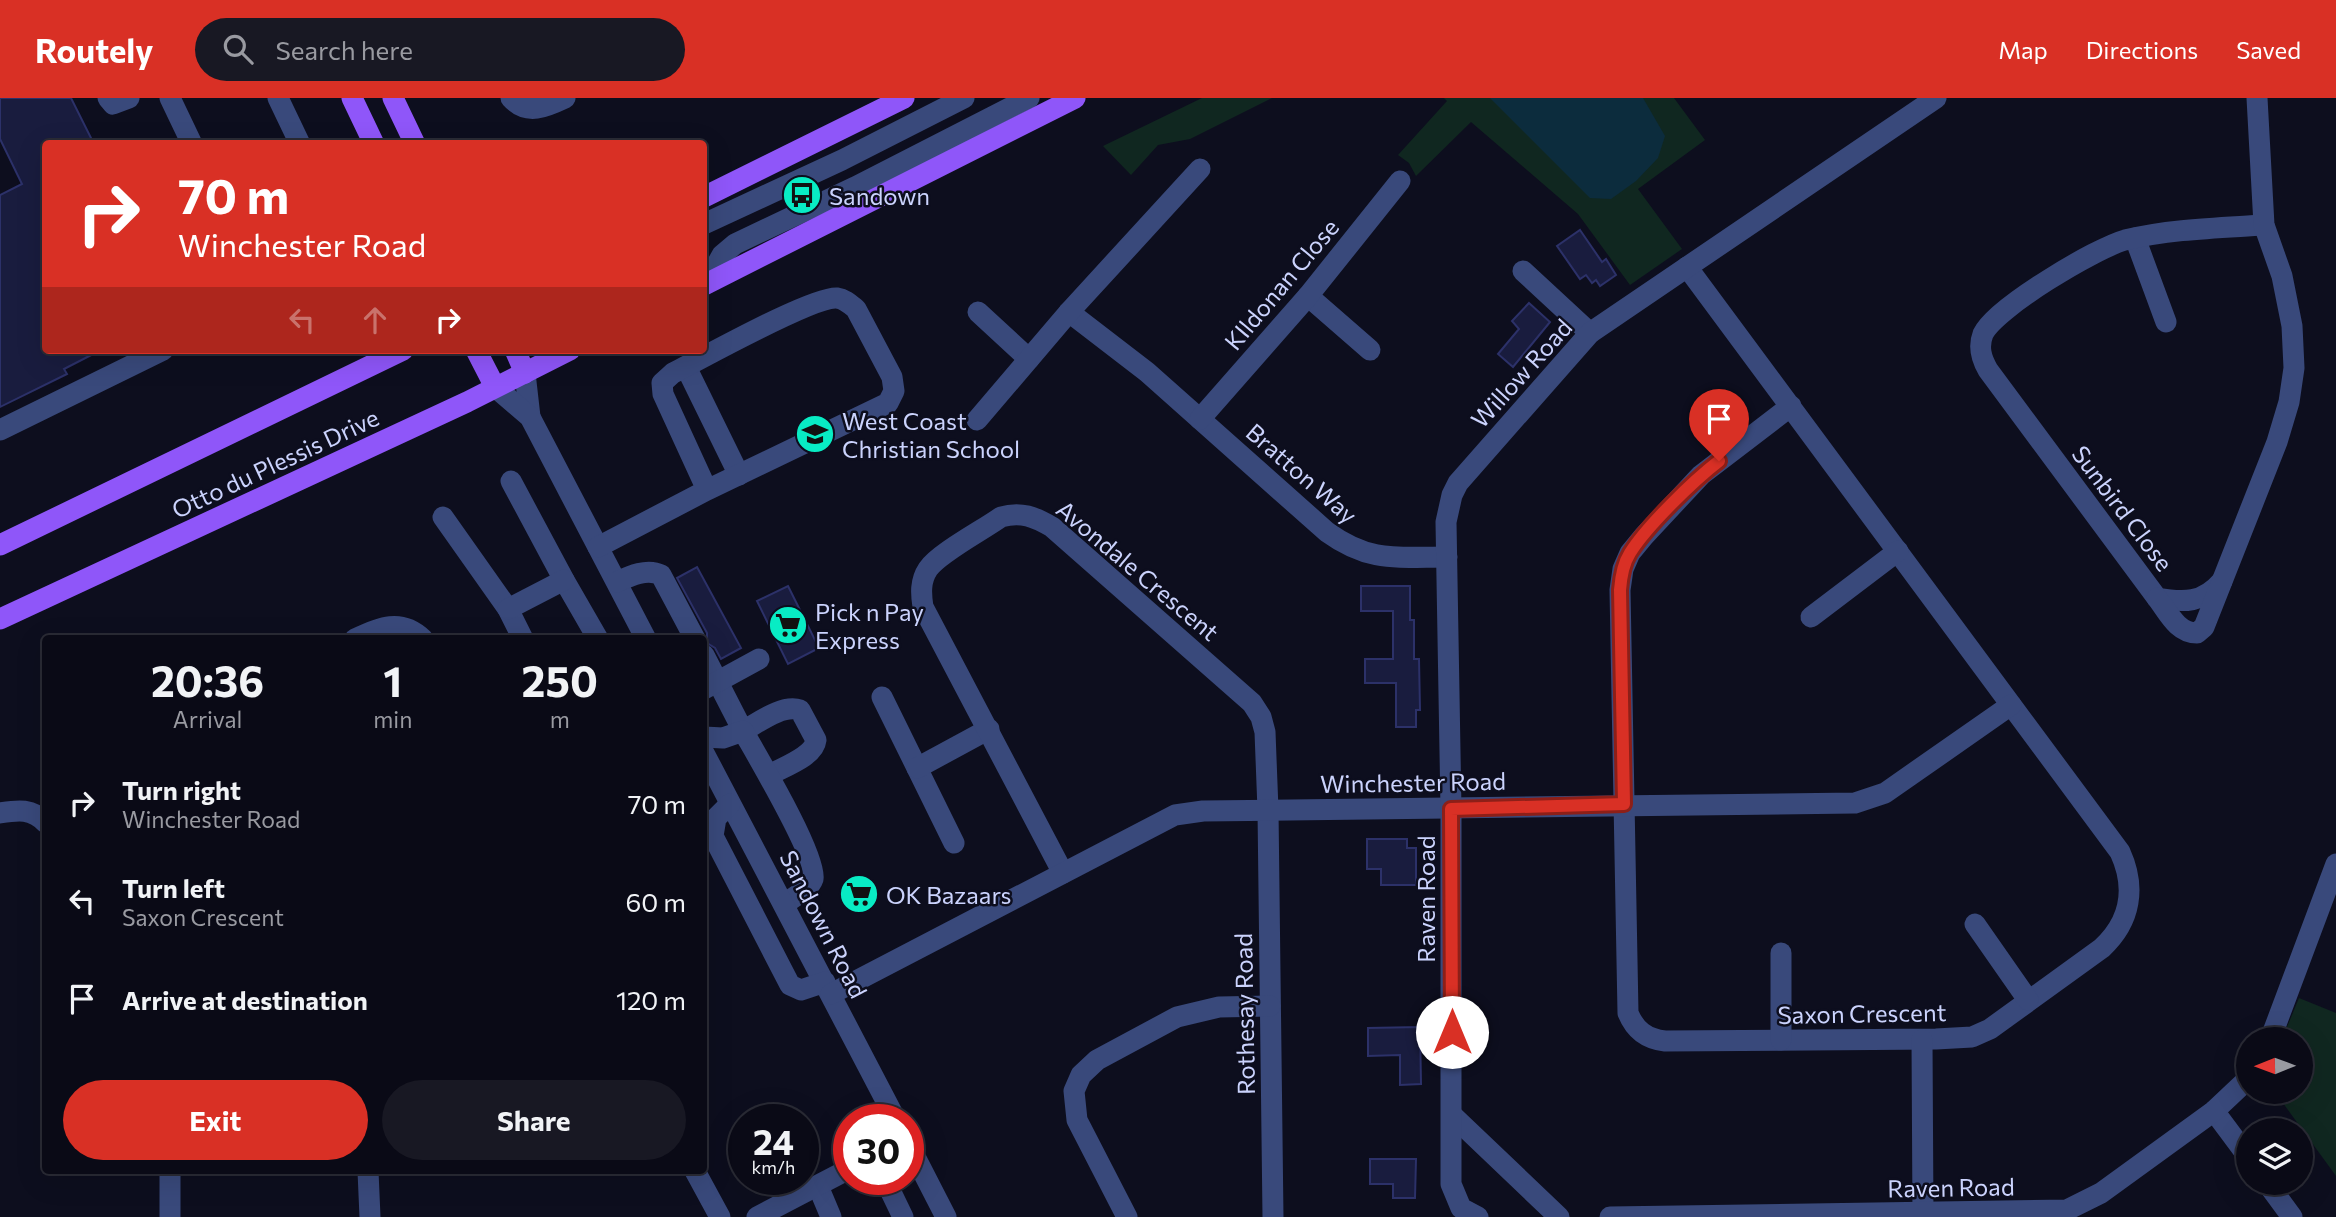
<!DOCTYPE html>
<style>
:root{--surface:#0a0a16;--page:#181823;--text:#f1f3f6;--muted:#999aa1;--line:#2a2b35;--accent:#d93025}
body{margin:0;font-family:Commissioner,sans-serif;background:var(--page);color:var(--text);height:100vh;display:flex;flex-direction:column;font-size:26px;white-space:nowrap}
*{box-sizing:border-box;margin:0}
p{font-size:23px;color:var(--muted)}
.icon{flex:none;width:38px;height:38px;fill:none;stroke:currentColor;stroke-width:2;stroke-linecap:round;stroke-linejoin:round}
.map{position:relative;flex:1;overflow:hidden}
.details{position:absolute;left:42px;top:537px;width:665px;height:539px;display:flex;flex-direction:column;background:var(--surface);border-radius:7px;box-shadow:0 7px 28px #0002,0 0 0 2px var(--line)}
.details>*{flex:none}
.banner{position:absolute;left:42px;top:42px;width:665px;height:214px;border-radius:7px;box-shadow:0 7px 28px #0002,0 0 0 2px var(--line);background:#d93025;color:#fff;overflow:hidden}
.needle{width:46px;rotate:269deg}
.tools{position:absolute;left:2236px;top:929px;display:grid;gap:14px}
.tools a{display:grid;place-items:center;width:77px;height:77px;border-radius:50%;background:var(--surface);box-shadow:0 7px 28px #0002,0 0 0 2px var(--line);font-size:35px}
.speed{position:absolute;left:728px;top:1006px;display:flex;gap:14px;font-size:35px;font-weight:700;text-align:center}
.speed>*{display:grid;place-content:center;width:91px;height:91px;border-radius:50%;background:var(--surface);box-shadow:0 7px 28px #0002,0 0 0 2px var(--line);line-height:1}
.speed small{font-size:18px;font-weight:400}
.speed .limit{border:10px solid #d22;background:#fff;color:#111}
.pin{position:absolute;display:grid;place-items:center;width:60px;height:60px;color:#fff;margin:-72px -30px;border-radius:50% 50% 50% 0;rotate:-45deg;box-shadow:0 0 7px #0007}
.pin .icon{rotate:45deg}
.me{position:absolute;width:77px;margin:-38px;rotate:0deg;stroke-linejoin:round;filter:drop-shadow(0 0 5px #0008)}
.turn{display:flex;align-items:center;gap:24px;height:147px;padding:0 21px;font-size:32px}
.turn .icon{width:91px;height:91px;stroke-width:2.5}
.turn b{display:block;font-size:49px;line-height:60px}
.lanes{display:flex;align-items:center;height:66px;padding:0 21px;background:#0003;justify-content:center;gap:35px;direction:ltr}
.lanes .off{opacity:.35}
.eta{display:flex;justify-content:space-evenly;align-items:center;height:119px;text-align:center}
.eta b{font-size:42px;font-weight:700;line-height:49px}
.primary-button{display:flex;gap:14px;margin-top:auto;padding:14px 21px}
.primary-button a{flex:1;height:80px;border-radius:42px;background:var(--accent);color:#fff;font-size:28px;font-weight:700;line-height:80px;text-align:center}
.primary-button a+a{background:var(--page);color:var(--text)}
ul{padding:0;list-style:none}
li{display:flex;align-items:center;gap:21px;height:98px;padding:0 21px}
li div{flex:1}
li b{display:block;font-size:26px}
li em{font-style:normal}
header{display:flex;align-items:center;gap:42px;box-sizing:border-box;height:98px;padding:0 35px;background:var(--accent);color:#fff}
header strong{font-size:33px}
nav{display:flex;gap:38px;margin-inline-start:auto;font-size:24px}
.search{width:490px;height:63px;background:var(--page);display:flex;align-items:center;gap:18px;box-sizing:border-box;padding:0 24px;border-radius:38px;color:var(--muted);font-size:26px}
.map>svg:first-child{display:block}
.green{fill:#102720}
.water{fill:#0c2c3d}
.building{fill:#191c3e;stroke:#2c3169;stroke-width:2}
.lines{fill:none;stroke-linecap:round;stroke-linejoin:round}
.minor{stroke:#39497b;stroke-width:21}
.major{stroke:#8f56f9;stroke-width:21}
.route-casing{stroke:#8d1f18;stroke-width:18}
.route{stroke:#d93025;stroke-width:12}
.labels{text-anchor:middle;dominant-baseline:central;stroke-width:5;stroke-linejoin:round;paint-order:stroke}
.poi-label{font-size:24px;fill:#cbd3fd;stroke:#0d0e1e;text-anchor:start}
.street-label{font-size:24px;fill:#cbd3fd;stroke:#0d0e1e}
</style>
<header>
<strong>Routely</strong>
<div class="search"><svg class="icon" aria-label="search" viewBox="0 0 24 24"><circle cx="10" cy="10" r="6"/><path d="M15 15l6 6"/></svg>Search here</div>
<nav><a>Map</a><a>Directions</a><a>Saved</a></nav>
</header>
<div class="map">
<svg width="2336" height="1119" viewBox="0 0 2336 1119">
<rect width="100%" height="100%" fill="#0d0e1e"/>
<g class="green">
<polygon points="1202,0 1272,0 1190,41 1158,47 1131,77 1103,48"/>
<polygon points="1444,0 1674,0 1705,42 1638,91 1682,151 1630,187 1578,116 1471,24 1416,78 1409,65 1398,57 1447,3"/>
<polygon points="2299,900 2336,915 2336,1078 2275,994 2301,994 2301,942 2282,941"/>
</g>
<polygon class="water" points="1490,0 1643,0 1665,38 1658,60 1636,83 1611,101 1590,100"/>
<g class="building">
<polygon points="0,0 71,0 94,46 46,46 46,252 101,252 64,271 67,276 0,309 0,97 22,86 0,41"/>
<polygon points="1580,132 1602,164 1606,161 1616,177 1600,188 1596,182 1592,185 1586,177 1580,181 1557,148"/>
<polygon points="1529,205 1550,224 1513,269 1498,256 1519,231 1512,223"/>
<polygon points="697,469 741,550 721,561 715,550 707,545 707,535 677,480"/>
<polygon points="788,488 819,550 788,566 757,503"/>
<polygon points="1361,488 1410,488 1410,522 1414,522 1414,561 1419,561 1420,612 1416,612 1416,629 1396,629 1396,585 1365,585 1365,561 1393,561 1393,513 1361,513"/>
<polygon points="1367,741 1407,741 1407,750 1416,750 1416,787 1381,787 1381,771 1367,771"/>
<polygon points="1420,929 1421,986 1400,987 1400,957 1368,958 1368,930"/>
<polygon points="1370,1061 1416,1061 1415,1100 1393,1100 1393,1086 1370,1086"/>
</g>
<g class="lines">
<g class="minor">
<polyline points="108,0 113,6 129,0"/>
<polyline points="170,0 192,46"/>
<polyline points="278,0 300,46"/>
<path d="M511,0C527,18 546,9 565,0"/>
<polyline points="704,126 842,62 964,0"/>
<polyline points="2135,140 2166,224"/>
<path d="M1687,169L2120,754C2136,789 2131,823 2102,850L1990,931L1972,939L1936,941L1665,943C1646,941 1635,932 1628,915L1620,492L1623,471L1630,455L1644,438L1701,377L1791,308"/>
<polyline points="1523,173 1590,235"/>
<polyline points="706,186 722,157 735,146 855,89 1029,0"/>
<polyline points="1308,198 1370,252"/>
<polyline points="978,214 1029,261"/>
<path d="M1069,214L1147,274L1327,434C1370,465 1397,459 1447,459"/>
<polyline points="686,269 739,377"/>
<polyline points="525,275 530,319"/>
<polyline points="495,289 530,319 646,541"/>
<polyline points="1200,321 1308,198 1400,83"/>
<polyline points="977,322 1069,214 1200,71"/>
<polyline points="0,332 163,252"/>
<polyline points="511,383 564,482 598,541"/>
<polyline points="443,419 508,511 523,541"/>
<path d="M598,449L707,392L888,305L894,293L892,279L856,211C850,206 845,201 837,200C813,198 701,261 673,275L662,285L663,296L707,392"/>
<path d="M2222,483C2203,505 2184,505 2157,500L1988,272C1981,260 1978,249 1983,236C1995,210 2096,150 2125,142C2170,131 2218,130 2264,127"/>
<path d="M617,484C630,478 647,470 661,477L695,541"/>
<path d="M2157,500C2168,514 2177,535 2197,535L2204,529L2277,344L2289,304L2294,270L2292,228L2282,178L2264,127L2257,0"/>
<polyline points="508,511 564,482"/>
<polyline points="1811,519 1898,453"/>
<path d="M355,541C380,529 401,520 423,541"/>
<path d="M704,557L743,633C758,625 782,606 800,612L816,642C814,659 783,669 769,677"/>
<polyline points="704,591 759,561"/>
<polyline points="882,599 954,745"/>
<path d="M704,639L723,640L743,633C756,656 818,760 813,781C810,791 792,800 784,806"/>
<polyline points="704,655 896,1022"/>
<polyline points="917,670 989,631"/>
<polyline points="730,706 716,720 713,738 790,887 801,892 825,884"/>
<path d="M0,715C18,712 32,710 46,725"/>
<path d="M1063,775L923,509C921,496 920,483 928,471C939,455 983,432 1001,419C1021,413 1035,419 1052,429L1252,605L1261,619L1265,634L1268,712L1273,1119"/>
<polyline points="1975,826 2028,902"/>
<polyline points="1781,855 1781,942"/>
<polyline points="831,896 1175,717 1203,713 1855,705 1885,695 2011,607"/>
<polyline points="1922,942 1923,1119"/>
<polyline points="2270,942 2336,766"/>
<polyline points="2214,1013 2249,1060"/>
<polyline points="1452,1017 1559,1119"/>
<polyline points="908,1045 946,1119"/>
<polyline points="368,1073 370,1119"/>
<polyline points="695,1073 720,1119"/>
<polyline points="2267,1085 2292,1119"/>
<polyline points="818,1088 831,1119"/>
<polyline points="889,1090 903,1119"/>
<polyline points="170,1119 170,1073"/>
<polyline points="757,1119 849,1071"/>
<polyline points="1127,1119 1077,1022 1074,993 1081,977 1097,962 1177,919 1219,909 1270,908"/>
<polyline points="1478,1119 1461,1110 1451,1086 1451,711 1446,424 1452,397 1458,385 1590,235 1936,0"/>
<polyline points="1610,1119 2067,1112 2101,1095 2214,1013 2249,980"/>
</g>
<g class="major">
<polyline points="352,0 374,46"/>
<polyline points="393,0 415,46"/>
<polyline points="704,99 904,0"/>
<polyline points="704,187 1075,0"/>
<polyline points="476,252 495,289"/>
<polyline points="515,252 525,275"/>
<polyline points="0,447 403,252"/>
<polyline points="0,521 467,304 570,252"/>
</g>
</g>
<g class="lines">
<g class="route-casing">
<path id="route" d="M1452,934L1451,711L1624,706L1620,492C1621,479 1623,466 1630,455C1647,428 1693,383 1719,363"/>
</g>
<use href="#route" class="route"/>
</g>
<defs>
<g id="bus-disc" transform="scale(2.0125)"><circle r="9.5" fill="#08ecc4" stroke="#0d0e1e"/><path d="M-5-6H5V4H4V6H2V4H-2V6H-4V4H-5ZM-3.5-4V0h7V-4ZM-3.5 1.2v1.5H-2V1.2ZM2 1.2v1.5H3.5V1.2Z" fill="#111"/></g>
<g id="school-disc" transform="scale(2.0125)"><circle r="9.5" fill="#08ecc4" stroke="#0d0e1e"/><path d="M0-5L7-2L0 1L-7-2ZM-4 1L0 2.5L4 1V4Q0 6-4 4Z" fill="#111"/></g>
<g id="supermarket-disc" transform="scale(2.0125)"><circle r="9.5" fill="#08ecc4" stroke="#0d0e1e"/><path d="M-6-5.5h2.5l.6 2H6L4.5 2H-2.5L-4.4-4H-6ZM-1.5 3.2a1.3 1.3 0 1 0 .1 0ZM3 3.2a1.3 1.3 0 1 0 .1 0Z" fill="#111"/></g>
</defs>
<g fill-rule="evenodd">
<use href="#bus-disc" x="802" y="97"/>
<use href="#school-disc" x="815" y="336"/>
<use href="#supermarket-disc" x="788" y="527"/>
<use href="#supermarket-disc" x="859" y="796"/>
</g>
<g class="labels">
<g class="poi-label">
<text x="829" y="97">Sandown</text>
<text x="842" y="322">West Coast<tspan x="842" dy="28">Christian School</tspan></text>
<text x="815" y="513">Pick n Pay<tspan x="815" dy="28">Express</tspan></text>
<text x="886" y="796">OK Bazaars</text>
</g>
<g class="street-label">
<text transform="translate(1281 186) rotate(-50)">KIldonan Close</text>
<text transform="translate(1521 275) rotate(-48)">Willow Road</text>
<text transform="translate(275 365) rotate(-25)">Otto du Plessis Drive</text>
<text transform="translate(1302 375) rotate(41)">Bratton Way</text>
<text transform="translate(2123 410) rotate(53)">Sunbird Close</text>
<text transform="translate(1138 472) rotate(40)">Avondale Crescent</text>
<text transform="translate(1413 684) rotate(-1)">Winchester Road</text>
<text transform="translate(1425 801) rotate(-90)">Raven Road</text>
<text transform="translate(824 826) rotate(63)">Sandown Road</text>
<text transform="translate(1862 915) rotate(-1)">Saxon Crescent</text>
<text transform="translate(1244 916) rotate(-91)">Rothesay Road</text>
<text transform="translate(1951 1089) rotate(-1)">Raven Road</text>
</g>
</g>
</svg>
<div class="tools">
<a><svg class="needle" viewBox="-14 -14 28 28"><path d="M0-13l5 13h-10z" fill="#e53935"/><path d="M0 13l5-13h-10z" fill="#999aa1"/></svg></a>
<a><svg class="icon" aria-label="layers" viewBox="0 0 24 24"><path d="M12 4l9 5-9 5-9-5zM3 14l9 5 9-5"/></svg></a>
</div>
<div class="speed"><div>24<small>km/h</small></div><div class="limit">30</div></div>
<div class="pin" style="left:1719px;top:363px;background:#d93025"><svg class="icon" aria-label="arrive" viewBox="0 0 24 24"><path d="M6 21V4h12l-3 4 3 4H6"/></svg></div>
<svg class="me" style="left:1452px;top:934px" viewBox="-20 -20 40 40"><circle r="19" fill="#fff"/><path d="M0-13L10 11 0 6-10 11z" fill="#d93025"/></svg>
<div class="banner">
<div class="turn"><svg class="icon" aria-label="right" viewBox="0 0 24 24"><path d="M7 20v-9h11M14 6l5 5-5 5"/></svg><div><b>70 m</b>Winchester Road</div></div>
<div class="lanes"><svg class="icon off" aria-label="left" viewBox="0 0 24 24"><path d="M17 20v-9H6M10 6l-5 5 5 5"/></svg><svg class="icon off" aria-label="ahead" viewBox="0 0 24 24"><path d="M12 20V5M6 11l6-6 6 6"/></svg><svg class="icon" aria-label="right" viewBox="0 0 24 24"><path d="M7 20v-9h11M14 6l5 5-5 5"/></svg></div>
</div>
<section class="details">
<div class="eta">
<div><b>20:36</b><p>Arrival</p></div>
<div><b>1</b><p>min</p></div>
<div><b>250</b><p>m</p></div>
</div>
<ul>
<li><svg class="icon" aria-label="right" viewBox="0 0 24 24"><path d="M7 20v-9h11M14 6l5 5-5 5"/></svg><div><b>Turn right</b><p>Winchester Road</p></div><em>70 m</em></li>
<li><svg class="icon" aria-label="left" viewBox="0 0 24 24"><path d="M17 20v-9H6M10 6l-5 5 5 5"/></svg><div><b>Turn left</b><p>Saxon Crescent</p></div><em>60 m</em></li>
<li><svg class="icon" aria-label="arrive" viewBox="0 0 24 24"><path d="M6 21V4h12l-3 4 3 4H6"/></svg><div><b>Arrive at destination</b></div><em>120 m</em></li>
</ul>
<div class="primary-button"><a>Exit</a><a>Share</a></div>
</section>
</div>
